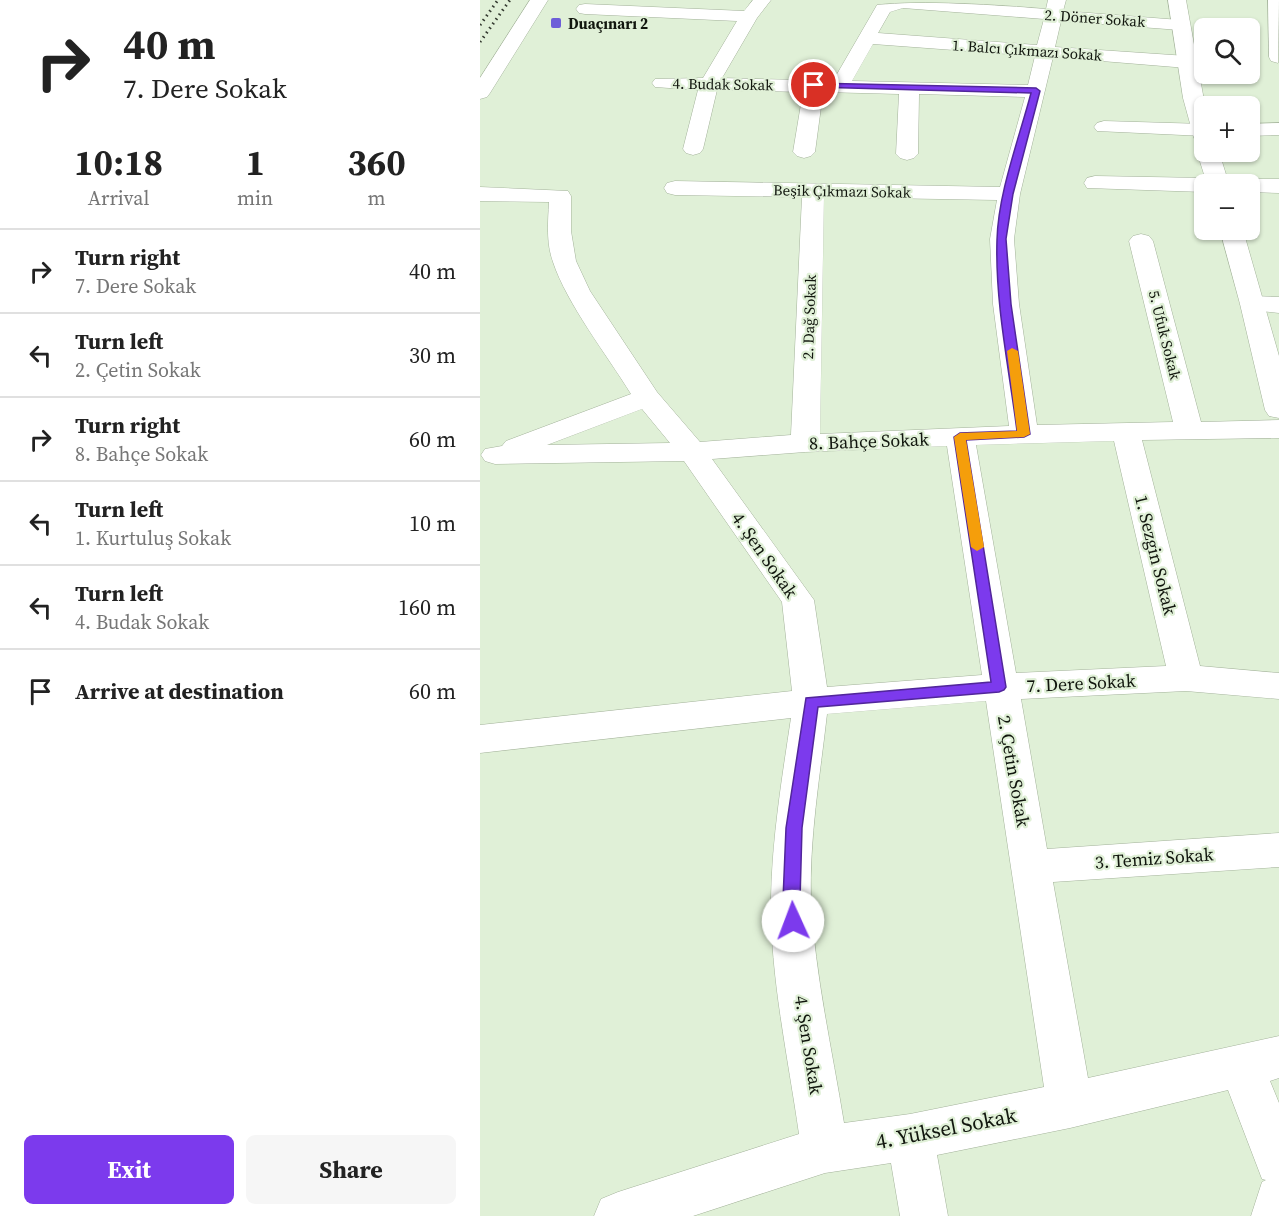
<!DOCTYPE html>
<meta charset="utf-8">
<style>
:root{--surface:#fff;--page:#f6f6f6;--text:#222;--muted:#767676;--line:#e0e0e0;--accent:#7c3aed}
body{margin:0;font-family:"Source Serif 4",serif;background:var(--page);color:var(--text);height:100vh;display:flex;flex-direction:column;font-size:22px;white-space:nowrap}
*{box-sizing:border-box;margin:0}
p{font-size:20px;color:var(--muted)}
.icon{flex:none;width:33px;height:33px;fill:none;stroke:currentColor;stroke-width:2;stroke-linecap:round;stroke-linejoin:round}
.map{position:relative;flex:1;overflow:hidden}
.panel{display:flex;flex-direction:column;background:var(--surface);width:480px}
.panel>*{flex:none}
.hud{background:#fff;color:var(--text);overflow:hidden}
.fabs{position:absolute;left:714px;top:18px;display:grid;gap:12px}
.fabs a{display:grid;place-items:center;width:66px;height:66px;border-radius:9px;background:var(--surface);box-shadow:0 2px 4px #0004;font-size:30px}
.pin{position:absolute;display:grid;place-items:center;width:51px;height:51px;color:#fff;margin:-26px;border:3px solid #fff;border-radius:50%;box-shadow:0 2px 6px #0007}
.me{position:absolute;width:66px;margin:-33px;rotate:358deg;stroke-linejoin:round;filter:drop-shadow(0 0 4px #0008)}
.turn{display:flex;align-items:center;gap:21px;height:126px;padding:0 24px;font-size:27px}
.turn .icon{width:78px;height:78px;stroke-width:2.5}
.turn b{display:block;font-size:42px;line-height:51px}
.eta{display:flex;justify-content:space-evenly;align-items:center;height:102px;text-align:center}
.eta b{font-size:36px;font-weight:700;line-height:42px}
.action{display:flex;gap:12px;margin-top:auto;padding:12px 24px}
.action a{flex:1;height:69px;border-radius:9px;background:var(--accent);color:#fff;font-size:24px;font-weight:700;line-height:69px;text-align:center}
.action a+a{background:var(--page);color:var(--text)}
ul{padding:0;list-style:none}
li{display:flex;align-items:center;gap:18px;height:84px;padding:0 24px;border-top:2px solid var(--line)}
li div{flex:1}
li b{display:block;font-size:22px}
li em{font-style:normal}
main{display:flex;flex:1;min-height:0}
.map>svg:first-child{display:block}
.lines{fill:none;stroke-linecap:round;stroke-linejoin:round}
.minor-casing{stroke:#a3b29a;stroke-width:1}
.secondary-casing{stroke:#a3b29a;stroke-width:1}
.trunk-casing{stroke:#a3b29a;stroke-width:1}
.minor{fill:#fff;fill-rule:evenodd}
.secondary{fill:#fff;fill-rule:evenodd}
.trunk{fill:#fff;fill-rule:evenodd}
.rail{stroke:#33392f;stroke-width:3;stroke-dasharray:1.5 4;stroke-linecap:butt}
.route{fill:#7c3aed;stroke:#51269a;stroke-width:1.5}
.slow{fill:#f59e0b}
.poi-dot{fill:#6d5ed8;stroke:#e0f0d7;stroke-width:2}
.labels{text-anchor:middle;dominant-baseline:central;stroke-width:4.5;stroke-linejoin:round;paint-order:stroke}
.far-street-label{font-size:15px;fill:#11160e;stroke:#e0f0d7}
.far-poi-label{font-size:15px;font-weight:bold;fill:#11160e;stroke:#e0f0d7;text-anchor:start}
.street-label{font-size:18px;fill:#11160e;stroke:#e0f0d7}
.near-street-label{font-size:21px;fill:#11160e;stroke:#e0f0d7}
</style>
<main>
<section class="panel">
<div class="hud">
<div class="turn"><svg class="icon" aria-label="right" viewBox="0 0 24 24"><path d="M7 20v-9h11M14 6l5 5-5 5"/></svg><div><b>40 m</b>7. Dere Sokak</div></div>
</div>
<div class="eta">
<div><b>10:18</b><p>Arrival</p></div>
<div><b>1</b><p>min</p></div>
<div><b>360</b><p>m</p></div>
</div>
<ul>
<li><svg class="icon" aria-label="right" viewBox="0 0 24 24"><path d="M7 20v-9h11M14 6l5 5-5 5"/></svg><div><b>Turn right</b><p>7. Dere Sokak</p></div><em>40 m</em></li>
<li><svg class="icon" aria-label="left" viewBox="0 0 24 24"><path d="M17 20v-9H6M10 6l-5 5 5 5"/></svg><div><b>Turn left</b><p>2. Çetin Sokak</p></div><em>30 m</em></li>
<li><svg class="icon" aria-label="right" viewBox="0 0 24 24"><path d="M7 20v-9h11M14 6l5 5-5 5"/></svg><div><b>Turn right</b><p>8. Bahçe Sokak</p></div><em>60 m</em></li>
<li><svg class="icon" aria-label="left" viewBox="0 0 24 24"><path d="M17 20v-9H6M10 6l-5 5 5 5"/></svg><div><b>Turn left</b><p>1. Kurtuluş Sokak</p></div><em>10 m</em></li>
<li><svg class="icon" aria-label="left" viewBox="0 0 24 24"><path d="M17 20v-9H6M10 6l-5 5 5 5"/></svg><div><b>Turn left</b><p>4. Budak Sokak</p></div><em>160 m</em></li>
<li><svg class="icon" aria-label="arrive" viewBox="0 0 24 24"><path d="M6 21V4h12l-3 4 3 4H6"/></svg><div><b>Arrive at destination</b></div><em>60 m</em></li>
</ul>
<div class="action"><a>Exit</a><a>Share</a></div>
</section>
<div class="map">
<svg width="799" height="1216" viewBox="0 0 799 1216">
<rect width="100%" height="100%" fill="#e0f0d7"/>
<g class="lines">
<g class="minor-casing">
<g id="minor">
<path d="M273,0H291L277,18L242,78L353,81L397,5C440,0 519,5 566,9L568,0H586L583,11L700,20L706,21L709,25L706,29L700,30L581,21L575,47L707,56L714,58L716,62L714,66L707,68L573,57L540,194L534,239L539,304L557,425L693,422L649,241L653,236L661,234L669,236L673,241L721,422L799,420V438L662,440L720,666L799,673V699L706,691L541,699L567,849L799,833V867L573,882L608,1078L799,1036V1078L790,1081L799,1103V1216H771L782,1182L786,1180L782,1179L748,1090L590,1128L457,1155L468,1216H420L411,1163L345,1173L213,1216H114L121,1199L138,1192L319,1134C308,1057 290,976 291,899C292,838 302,778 311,718L0,753V725L312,691L302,602L204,461L15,464L5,461L1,455L5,449L22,446L26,441L151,394C127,355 87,304 73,262C66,243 68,222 69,202L0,201V187L88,191L91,196V231L96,261L110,291L177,392L220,442L311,435L322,197L195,195L187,193L184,188L187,183L195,181L520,187L545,97L439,94L438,154L434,158L427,160L420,158L416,154L419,94L343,92L335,152L331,156L324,158L317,156L313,152L323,92L237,90L223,149L220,153L213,155L206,153L203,149L218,90L175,87L172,83L175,79L223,78L257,21L105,14L99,13L96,9L99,5L105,4L264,11ZM423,8L564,19L557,45L398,33L410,12ZM393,44L555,56L548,85L372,81ZM344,197L517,200L510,239L513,304L529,426L340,434ZM162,409L190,443L67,445ZM634,441L686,666L536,673L496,445ZM467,446L502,675L347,687L334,600L232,459L325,452ZM506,701L564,1087L430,1114L364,1123C352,1049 335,975 331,901C329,839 340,776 347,714Z"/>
<polygon points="788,0 799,0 798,63 791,61 789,57"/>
<polygon points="624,121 724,124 724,136 617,131 614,127 617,123"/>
<polygon points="799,123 799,135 770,136 770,124"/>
<polygon points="615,176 724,178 732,180 735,184 724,184 724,192 607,188 604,183 607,178"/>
<polygon points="770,179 799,179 799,193 770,192 770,184 760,184 762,181"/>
<polygon points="773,296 799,297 799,313 764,309 760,304 764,299"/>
</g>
</g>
<g class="secondary-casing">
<g id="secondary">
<polygon points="688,0 706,0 725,106 724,144 717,142 714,138 703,98"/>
<polygon points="724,147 724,152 739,152 749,184 727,184 717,152"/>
<polygon points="740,230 763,230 799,356 799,418 789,416 785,410 760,304"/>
</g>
</g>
<g class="trunk-casing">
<polygon id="trunk" points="50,0 68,0 10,93 7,97 0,99 0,78"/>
</g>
<use href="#minor" class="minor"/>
<use href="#secondary" class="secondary"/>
<use href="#trunk" class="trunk"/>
<g class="rail">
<polyline points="0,25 18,0"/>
<polyline points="0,42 30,0"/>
</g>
</g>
<path class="route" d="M331,83L556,88L560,91L533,194L526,239L531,304L550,434L544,437L486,440L526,687L524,690L519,692L338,707L322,828L320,900L321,921L319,927L313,929L307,927L303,900L306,828L326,698L511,682L474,437L480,433L537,431C529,368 515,303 517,240C518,193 539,139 551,93L334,87H331Z"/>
<polygon class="slow" points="532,348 538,351 550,434 544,437 486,440 504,547 497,551 491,547 474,437 480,433 537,431 527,351"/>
<rect class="poi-dot" x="70" y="17" width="12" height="12" rx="3"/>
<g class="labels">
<g class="far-street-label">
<text transform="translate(615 18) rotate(4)">2. Döner Sokak</text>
<text transform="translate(547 50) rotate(4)">1. Balcı Çıkmazı Sokak</text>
<text transform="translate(243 84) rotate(1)">4. Budak Sokak</text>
<text transform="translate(362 191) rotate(1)">Beşik Çıkmazı Sokak</text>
<text transform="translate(329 317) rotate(-88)">2. Dağ Sokak</text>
<text transform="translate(685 335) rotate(76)">5. Ufuk Sokak</text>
</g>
<g class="far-poi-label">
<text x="88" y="23">Duaçınarı 2</text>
</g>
<g class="street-label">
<text transform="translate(389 441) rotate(-2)">8. Bahçe Sokak</text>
<text transform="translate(285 555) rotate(55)">4. Şen Sokak</text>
<text transform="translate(676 555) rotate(76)">1. Sezgin Sokak</text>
<text transform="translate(601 683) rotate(-3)">7. Dere Sokak</text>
<text transform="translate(534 771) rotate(80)">2. Çetin Sokak</text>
<text transform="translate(674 858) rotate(-4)">3. Temiz Sokak</text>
<text transform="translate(329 1045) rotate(81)">4. Şen Sokak</text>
</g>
<g class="near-street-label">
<text transform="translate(466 1128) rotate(-11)">4. Yüksel Sokak</text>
</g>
</g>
</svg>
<div class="fabs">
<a><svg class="icon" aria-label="search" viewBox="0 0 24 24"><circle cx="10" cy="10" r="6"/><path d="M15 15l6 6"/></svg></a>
<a>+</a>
<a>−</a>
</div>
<div class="pin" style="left:334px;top:85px;background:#d93025"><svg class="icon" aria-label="arrive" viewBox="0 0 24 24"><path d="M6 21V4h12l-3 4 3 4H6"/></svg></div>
<svg class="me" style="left:313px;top:921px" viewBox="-20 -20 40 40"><circle r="19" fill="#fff"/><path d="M0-13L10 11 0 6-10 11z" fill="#7c3aed"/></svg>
</div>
</main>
